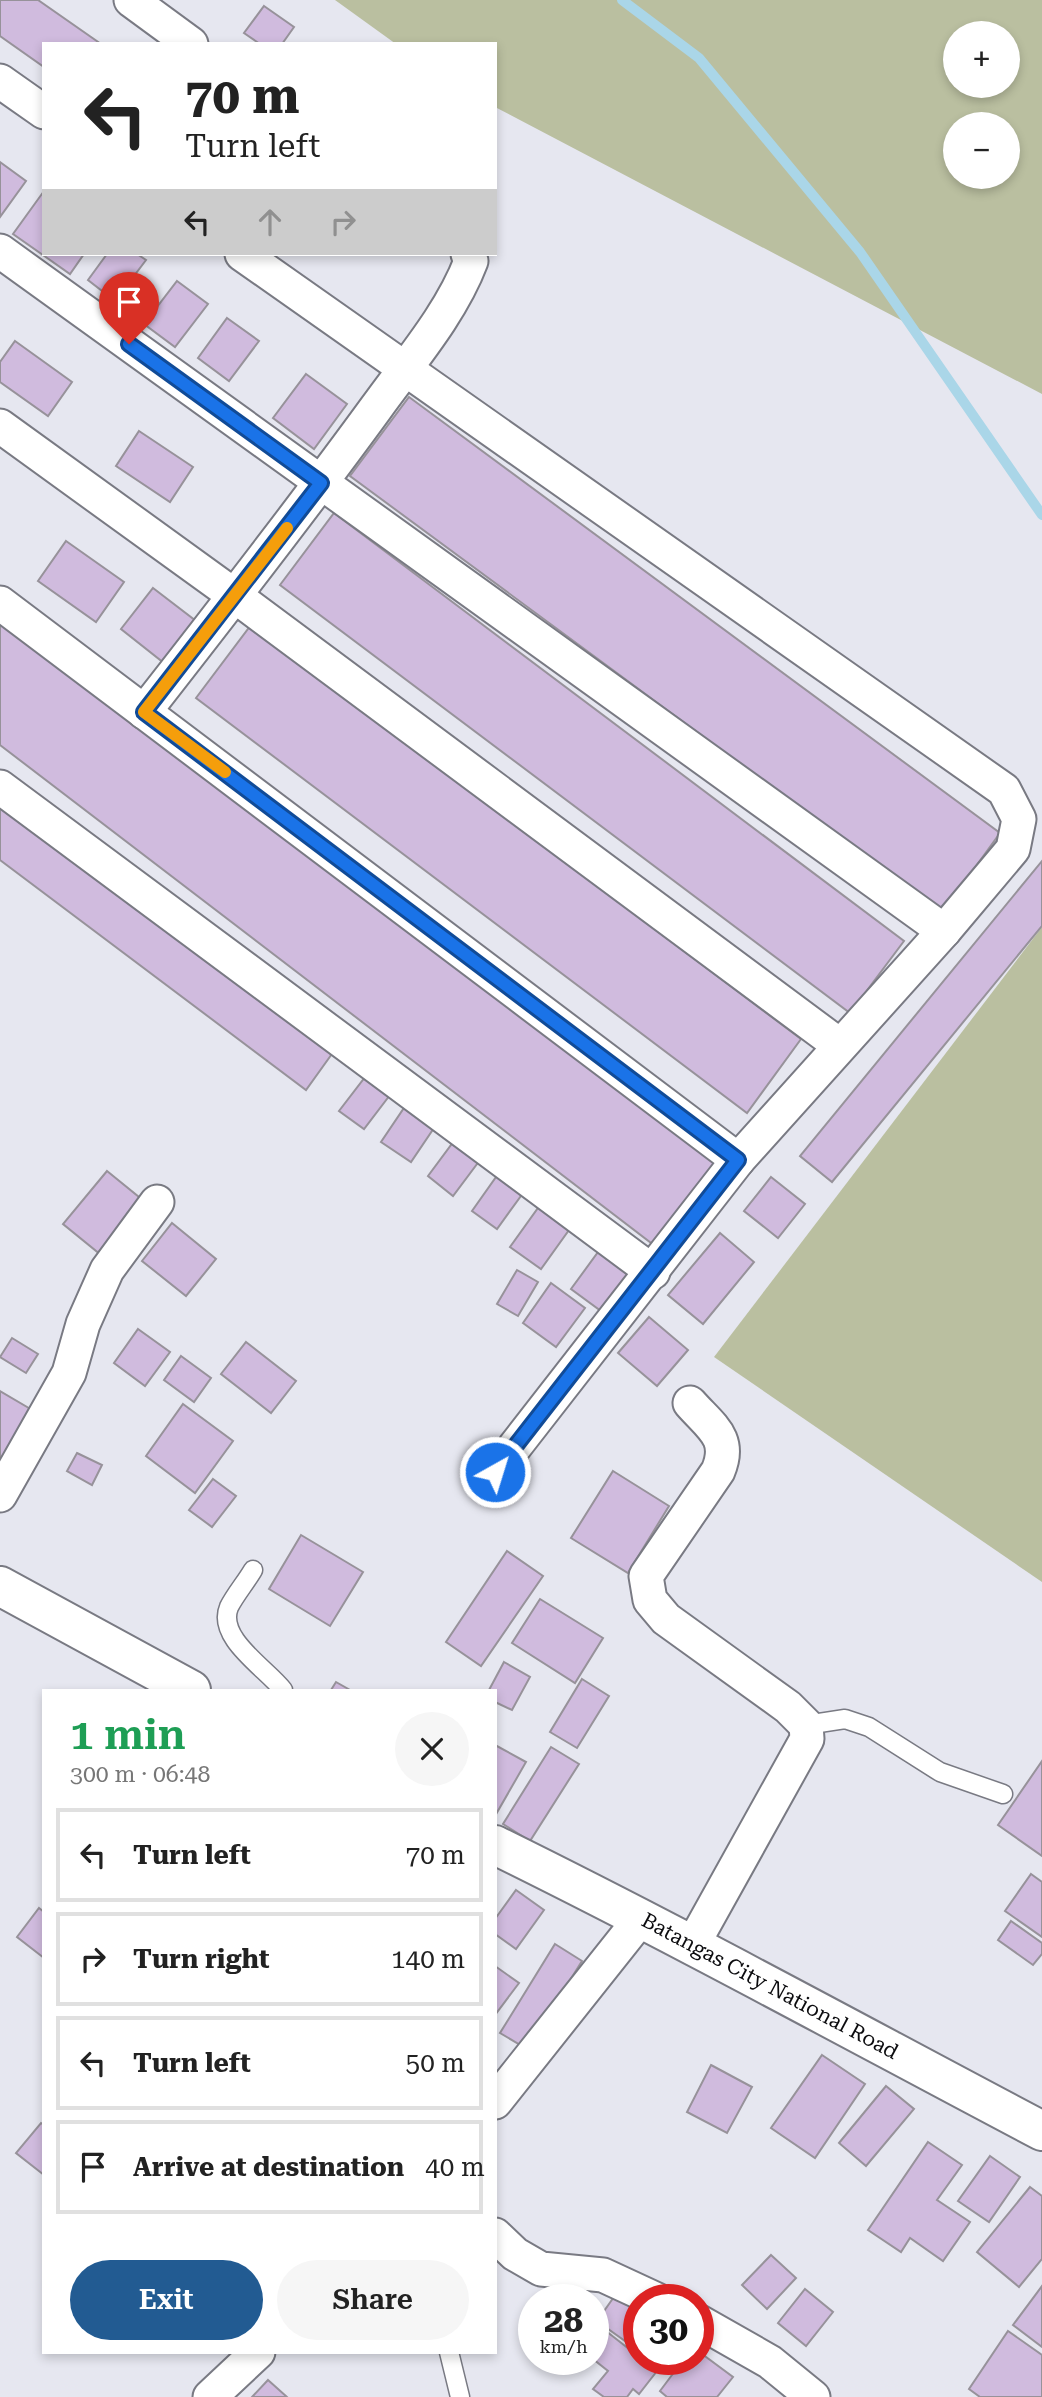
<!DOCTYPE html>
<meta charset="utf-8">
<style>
:root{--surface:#fff;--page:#f6f6f6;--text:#222;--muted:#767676;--line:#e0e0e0;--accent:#225b92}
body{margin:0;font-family:"Roboto Serif",serif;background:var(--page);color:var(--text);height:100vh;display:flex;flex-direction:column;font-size:26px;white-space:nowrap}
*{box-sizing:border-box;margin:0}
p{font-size:23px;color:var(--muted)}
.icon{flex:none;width:38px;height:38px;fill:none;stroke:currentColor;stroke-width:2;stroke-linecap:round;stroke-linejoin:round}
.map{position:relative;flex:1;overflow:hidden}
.drawer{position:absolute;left:42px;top:1689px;width:455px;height:665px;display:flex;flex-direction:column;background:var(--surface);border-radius:0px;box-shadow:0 4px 10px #0003}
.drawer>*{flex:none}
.hud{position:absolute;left:42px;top:42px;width:455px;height:214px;border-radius:0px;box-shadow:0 4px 10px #0003;background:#fff;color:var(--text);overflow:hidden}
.buttons{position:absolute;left:943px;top:21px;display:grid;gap:14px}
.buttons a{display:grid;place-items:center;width:77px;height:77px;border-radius:50%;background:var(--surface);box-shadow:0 4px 10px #0003;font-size:35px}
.speed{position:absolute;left:518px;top:2284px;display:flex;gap:14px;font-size:35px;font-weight:700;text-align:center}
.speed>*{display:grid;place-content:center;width:91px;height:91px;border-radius:50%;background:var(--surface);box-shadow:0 4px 10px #0003;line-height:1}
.speed small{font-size:18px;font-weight:400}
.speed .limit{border:10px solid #d22;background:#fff;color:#111}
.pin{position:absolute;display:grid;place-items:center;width:60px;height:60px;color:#fff;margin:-72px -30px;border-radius:50% 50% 50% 0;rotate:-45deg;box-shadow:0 0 7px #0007}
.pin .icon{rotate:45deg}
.me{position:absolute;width:77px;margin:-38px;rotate:39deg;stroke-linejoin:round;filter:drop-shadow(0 0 5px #0008)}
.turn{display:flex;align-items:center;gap:24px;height:147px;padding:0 28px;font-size:32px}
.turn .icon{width:91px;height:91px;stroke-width:2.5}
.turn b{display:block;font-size:49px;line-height:60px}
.lanes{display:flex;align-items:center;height:66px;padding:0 28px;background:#0003;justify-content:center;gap:35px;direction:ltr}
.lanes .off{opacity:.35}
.round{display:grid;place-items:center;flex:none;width:74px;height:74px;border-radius:37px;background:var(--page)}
.headline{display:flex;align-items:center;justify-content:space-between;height:119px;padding:0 28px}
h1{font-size:42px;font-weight:600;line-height:52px;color:#1e9e55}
.button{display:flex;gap:14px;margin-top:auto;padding:14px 28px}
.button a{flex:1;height:80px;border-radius:42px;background:var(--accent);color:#fff;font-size:28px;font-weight:600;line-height:80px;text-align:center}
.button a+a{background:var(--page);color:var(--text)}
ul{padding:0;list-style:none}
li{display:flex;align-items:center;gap:21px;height:94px;margin:0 14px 10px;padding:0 14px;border:4px solid var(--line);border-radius:0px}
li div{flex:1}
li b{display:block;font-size:26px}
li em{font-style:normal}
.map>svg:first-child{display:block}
.green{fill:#babfa0;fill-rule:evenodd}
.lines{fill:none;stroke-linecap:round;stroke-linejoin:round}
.stream{stroke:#aad6e8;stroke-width:10}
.building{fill:#d0bbde;stroke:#97929a;stroke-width:2}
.lane-casing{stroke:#797a83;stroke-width:21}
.street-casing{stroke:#797a83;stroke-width:37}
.secondary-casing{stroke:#797a83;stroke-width:42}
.lane{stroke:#fff;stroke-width:18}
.street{stroke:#fff;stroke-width:33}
.secondary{stroke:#fff;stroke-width:38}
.route-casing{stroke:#114b97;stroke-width:18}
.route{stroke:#1a73e8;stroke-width:12}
.slow{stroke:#f59e0b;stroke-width:12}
.labels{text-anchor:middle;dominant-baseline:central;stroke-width:5;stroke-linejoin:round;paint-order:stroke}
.street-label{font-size:21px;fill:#0c0c0f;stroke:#fff}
</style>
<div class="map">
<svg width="1042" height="2397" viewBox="0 0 1042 2397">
<rect width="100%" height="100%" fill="#e6e7f0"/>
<g class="green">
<path d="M335,0H1042V394L495,107V44H396ZM956,33H1008V86H956ZM956,124H1008V177H956Z"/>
<polygon points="1042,927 1042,1582 714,1357"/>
</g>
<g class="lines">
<polyline class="stream" points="622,0 699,58 860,252 1042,515"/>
</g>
<g class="building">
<polygon points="0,0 38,0 101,44 44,44 44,67 0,36"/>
<polygon points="264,6 294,27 282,44 260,44 244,33"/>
<polygon points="0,162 26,181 0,217"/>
<polygon points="44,191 44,254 84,254 70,274 13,234"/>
<polygon points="107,254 137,254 146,260 115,301 88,280"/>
<polygon points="177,281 208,304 175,347 144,324"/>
<polygon points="227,318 259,341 229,381 198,358"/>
<polygon points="15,341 72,382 48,416 0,382 0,362"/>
<polygon points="306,374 347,404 314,449 273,418"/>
<polygon points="409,397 1000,833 942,913 350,476"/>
<polygon points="139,431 193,467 170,502 116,466"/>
<polygon points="334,513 904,941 850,1013 280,585"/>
<polygon points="66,541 124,582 96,622 38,581"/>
<polygon points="153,588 196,621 164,663 121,629"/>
<polygon points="0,616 721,1168 659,1249 0,745"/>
<polygon points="251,625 801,1039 747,1113 196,698"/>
<polygon points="0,799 334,1051 306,1090 0,860"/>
<polygon points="1042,861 1042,926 832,1182 800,1156"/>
<polygon points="369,1072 393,1091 364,1129 339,1111"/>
<polygon points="408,1102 438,1122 411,1162 381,1142"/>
<polygon points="454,1141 480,1160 453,1196 428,1176"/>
<polygon points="501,1170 526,1189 497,1229 472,1211"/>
<polygon points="107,1171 150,1206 106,1259 63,1224"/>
<polygon points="771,1177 805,1204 778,1238 744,1211"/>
<polygon points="543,1201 574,1223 541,1269 510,1247"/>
<polygon points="172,1223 216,1259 186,1296 142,1261"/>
<polygon points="720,1233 754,1262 703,1324 668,1295"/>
<polygon points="601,1248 631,1271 601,1311 571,1289"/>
<polygon points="517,1270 538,1282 518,1316 497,1304"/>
<polygon points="551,1283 585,1308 556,1347 523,1323"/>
<polygon points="649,1317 688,1350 657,1386 618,1353"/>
<polygon points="138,1329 170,1352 145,1386 114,1363"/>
<polygon points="12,1338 38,1354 26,1373 0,1357"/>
<polygon points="246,1342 296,1381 271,1413 221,1374"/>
<polygon points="181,1356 211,1378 194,1402 164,1380"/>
<polygon points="0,1391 39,1414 0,1480"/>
<polygon points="183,1404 233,1441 195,1493 146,1456"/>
<polygon points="77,1453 102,1465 92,1485 67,1471"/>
<polygon points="613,1471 669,1506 628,1573 571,1538"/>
<polygon points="213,1479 236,1496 212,1527 189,1510"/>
<polygon points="301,1535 363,1572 330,1626 269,1589"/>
<polygon points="507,1551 543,1576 481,1666 446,1642"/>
<polygon points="540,1599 603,1638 575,1683 512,1643"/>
<polygon points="504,1662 530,1677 512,1710 495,1702 495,1690 489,1690"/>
<polygon points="582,1679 609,1696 577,1748 550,1732"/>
<polygon points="336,1682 350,1690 331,1690"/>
<polygon points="495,1745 526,1762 495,1816"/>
<polygon points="551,1747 579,1764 530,1841 503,1824"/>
<polygon points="1042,1761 1042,1856 998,1825"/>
<polygon points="1031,1874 1042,1882 1042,1937 1005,1911"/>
<polygon points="516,1890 544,1910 516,1949 495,1934 495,1919"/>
<polygon points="39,1908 44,1912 44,1958 17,1937"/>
<polygon points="1011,1921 1042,1943 1042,1954 1033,1965 998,1940"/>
<polygon points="555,1944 582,1961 527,2049 500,2033"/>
<polygon points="495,1966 519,1983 495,2015"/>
<polygon points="822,2055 865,2084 815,2158 771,2128"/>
<polygon points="711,2065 752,2087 727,2133 687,2112"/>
<polygon points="886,2086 914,2109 866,2166 839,2143"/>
<polygon points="41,2123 44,2125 44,2175 16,2153"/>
<polygon points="928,2142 962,2165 937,2200 970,2222 943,2261 910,2238 901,2252 868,2230"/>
<polygon points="990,2156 1020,2177 989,2222 958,2201"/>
<polygon points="1030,2187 1042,2196 1042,2259 1019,2287 977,2252"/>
<polygon points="771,2255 796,2278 767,2309 742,2285"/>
<polygon points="1042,2286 1042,2347 1013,2325"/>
<polygon points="621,2287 639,2300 639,2351 597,2321"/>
<polygon points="805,2289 833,2312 806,2346 778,2323"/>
<polygon points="606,2331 657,2371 639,2394 633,2389 627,2397 604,2397 593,2389 608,2371 593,2359 593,2347"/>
<polygon points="1008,2331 1042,2355 1042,2397 980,2397 969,2389"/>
<polygon points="698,2351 733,2377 717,2397 667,2397 660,2391 684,2359 698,2359"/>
<polygon points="651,2359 675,2359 667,2371"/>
<polygon points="268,2380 287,2397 252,2397"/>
</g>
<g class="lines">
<g class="lane-casing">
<g id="lane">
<path d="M253,1570C246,1582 235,1595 229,1607C216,1638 267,1669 283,1690"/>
<polyline points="806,1725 845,1719 869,1727 940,1772 1003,1794"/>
<polyline points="449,2352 460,2397"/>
</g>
</g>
<g class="street-casing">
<g id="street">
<polyline points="131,0 191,44"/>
<polyline points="0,81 44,112"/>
<polyline points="0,251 944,931"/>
<polyline points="242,254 1004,790 1019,819 1013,849 944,931 738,1160 495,1472"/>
<polyline points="0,426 235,596 839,1045"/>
<polyline points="0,603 738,1160"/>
<path d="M144,712C223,611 301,511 376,408C409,362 451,314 471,261L468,254"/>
<polyline points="0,787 653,1272"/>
<path d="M690,1403C711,1427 732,1438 718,1471L646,1576L650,1600L666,1619L788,1707L806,1725L807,1739L693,1944"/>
<polyline points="0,1495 69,1373 83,1324 107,1270 157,1202"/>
<polyline points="495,2102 642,1917"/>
<polyline points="495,2235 515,2254 541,2269 603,2275 657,2300"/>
<polyline points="698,2321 770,2362 813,2397"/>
<polyline points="210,2397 258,2352"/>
</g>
</g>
<g class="secondary-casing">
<g id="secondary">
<polyline points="0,1586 191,1690"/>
<path d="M495,1845C680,1936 860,2035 1042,2131"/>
</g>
</g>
<use href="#lane" class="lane"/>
<use href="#street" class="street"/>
<use href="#secondary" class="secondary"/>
</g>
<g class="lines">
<g class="route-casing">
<polyline id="route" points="129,344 321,483 144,712 738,1160 495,1472"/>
</g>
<use href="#route" class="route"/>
<polyline class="slow" points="225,772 144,712 287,528"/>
</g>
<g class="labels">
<g class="street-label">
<text transform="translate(770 1986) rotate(28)">Batangas City National Road</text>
</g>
</g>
</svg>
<div class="buttons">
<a>+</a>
<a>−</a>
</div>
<div class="speed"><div>28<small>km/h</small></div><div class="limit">30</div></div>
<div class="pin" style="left:129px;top:344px;background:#d93025"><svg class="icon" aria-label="arrive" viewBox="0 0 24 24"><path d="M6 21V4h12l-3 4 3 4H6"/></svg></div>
<svg class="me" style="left:495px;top:1472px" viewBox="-20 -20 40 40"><circle r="17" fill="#1a73e8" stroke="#fff" stroke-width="3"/><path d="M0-11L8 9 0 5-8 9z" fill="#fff"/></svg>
<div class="hud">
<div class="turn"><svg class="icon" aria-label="left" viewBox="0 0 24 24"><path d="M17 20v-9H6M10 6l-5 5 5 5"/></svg><div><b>70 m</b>Turn left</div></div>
<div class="lanes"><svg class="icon" aria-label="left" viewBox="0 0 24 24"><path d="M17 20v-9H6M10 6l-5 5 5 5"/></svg><svg class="icon off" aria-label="ahead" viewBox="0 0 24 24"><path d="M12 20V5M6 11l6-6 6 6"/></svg><svg class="icon off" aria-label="right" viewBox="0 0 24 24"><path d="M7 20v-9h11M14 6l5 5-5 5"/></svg></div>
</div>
<section class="drawer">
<div class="headline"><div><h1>1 min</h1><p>300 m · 06:48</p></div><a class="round"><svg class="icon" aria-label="close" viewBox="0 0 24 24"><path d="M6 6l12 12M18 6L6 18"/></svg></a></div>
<ul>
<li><svg class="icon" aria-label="left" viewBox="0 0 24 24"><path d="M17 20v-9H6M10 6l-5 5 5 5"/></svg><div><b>Turn left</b></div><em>70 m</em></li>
<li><svg class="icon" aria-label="right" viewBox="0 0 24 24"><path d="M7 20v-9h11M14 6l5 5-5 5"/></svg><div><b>Turn right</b></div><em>140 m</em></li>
<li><svg class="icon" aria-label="left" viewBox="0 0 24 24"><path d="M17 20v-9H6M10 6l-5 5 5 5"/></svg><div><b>Turn left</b></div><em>50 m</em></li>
<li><svg class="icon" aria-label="arrive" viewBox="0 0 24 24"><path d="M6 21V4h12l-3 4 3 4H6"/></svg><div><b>Arrive at destination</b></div><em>40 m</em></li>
</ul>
<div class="button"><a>Exit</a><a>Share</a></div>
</section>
</div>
